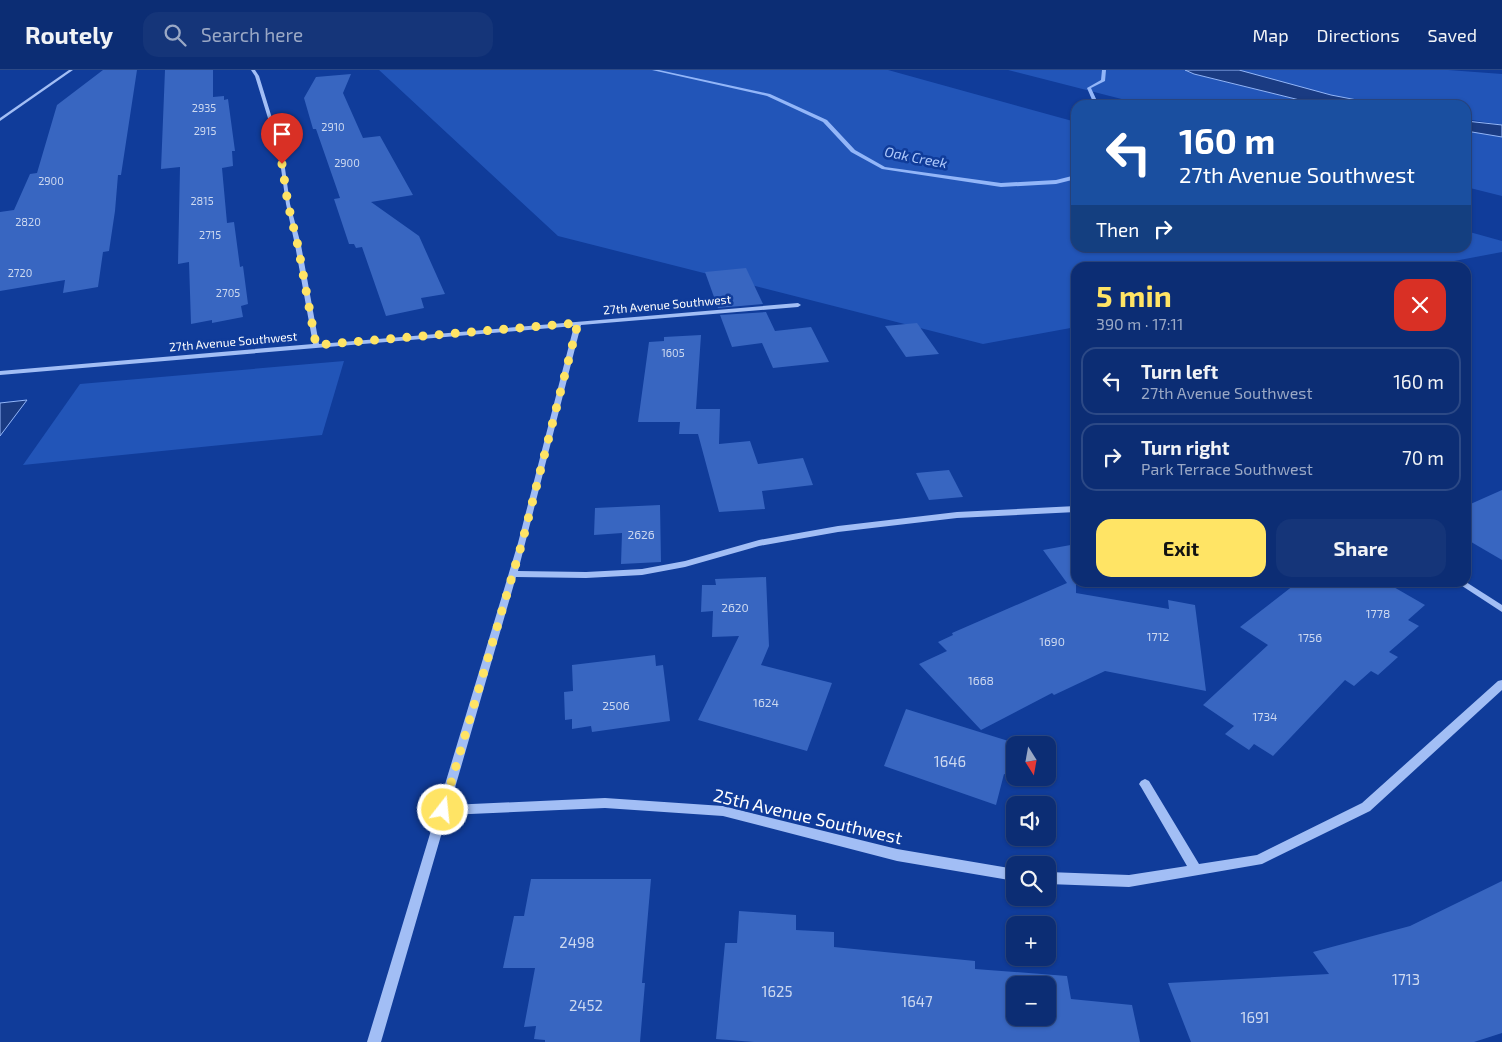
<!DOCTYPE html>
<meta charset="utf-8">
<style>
:root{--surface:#0c2d74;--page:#153579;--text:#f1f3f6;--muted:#9aa8c5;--line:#2c4986;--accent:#ffe465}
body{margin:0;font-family:"Exo 2",sans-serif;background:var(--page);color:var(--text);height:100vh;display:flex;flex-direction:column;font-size:19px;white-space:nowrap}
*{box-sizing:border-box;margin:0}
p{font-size:16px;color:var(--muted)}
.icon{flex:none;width:28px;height:28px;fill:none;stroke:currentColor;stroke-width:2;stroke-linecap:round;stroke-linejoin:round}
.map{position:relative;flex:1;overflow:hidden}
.details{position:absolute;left:1071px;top:192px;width:400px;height:325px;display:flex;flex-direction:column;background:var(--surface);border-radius:15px;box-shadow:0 1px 4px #0004,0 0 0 1px var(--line)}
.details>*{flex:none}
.banner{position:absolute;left:1071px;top:30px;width:400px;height:152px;border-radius:15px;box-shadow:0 1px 4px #0004,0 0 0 1px var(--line);background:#1a4fa0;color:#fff;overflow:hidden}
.needle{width:32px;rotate:169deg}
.controls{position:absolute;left:1006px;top:666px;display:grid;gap:10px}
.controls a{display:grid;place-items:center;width:50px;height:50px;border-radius:10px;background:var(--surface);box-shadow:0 1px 4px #0004,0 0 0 1px var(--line);font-size:25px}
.pin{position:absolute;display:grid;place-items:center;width:42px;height:42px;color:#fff;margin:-51px -21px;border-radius:50% 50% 50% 0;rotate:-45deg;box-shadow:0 0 5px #0007}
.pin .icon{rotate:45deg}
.me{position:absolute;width:55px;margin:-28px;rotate:16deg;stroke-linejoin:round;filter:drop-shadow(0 0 4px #0008)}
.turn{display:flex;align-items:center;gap:18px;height:105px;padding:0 25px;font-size:22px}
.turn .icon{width:65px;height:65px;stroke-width:2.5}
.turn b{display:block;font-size:35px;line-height:42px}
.then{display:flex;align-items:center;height:48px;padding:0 25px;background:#0003;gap:10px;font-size:19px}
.round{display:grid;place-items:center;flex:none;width:52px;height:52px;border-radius:15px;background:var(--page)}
.summary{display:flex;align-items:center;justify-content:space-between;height:85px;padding:0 25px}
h1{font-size:30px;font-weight:700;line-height:38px;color:var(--accent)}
.cta{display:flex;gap:10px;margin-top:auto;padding:10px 25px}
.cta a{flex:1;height:58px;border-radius:15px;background:var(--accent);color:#111;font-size:20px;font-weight:700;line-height:58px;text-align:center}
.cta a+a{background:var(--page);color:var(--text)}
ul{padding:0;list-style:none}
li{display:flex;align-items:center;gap:15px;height:68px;margin:0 10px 8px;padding:0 15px;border:2px solid var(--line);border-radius:15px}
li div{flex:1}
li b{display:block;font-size:19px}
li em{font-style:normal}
header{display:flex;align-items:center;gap:30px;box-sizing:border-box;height:70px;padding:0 25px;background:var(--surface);border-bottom:1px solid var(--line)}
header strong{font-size:24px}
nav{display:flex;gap:28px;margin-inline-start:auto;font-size:18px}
.search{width:350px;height:45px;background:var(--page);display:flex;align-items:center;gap:12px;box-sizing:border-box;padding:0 18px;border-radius:15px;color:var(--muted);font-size:19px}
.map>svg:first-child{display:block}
.green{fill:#2255b8}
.water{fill:#1a3b82;stroke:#93b6f8}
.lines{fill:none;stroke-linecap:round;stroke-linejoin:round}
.stream{fill:#93b6f8;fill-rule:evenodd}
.building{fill:#3866c1;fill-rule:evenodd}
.minor{fill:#a2bef5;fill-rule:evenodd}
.route{stroke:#ffe465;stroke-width:9;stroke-dasharray:0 16.2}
.labels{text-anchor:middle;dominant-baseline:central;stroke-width:5;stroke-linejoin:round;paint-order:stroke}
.far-number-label{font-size:11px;fill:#cdd9f0}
.far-street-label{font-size:12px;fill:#fff;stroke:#103c9a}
.number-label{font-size:12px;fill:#cdd9f0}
.far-water-label{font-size:14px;font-style:italic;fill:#aec9fb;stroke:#103c9a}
.near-number-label{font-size:15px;fill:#cdd9f0}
.near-street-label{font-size:18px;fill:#fff;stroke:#103c9a}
</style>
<header>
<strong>Routely</strong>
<div class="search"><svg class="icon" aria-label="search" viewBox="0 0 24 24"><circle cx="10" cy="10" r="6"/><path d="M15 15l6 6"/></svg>Search here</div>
<nav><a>Map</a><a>Directions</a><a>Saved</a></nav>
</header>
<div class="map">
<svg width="1502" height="972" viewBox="0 0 1502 972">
<rect width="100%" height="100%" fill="#103c9a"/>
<g class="green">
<polygon points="379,0 888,0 1076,52 1076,178 1466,178 1466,161 1502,171 1502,182 1417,198 1076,198 1076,257 983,274 558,166"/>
<polygon points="1008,0 1185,0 1194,4 1320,35 1145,35"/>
<polygon points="1237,0 1448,0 1502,4 1502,55 1466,49 1466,35 1387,35 1327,25"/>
<polygon points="1466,61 1502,67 1502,126 1466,117"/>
<polygon points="344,291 322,365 23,395 80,314"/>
</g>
<g class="water">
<polygon points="1185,0 1239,0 1331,25 1383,35 1320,35 1194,4"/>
<polygon points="1466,51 1502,55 1502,67 1466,61"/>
<polygon points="27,330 0,366 0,333"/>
</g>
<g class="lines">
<g class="stream">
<polygon points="652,0 659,0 770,24 827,50 855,80 885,97 1001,113 1056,110 1076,105 1076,109 1056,114 1001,117 882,99 851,82 823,52 767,26"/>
<polygon points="1102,0 1106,0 1105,11 1091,18 1097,31 1101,35 1096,35 1093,32 1087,18 1101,10"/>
</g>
</g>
<g class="building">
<polygon points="103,0 137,0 121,105 118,105 115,141 109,181 103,182 98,217 63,223 65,210 0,221 0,142 14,140 30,104 37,103 57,35"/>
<polygon points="165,0 213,0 213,27 224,26 224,30 228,29 235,81 232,81 233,96 222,98 227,153 234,152 240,197 243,196 248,234 241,236 243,247 212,253 212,250 191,254 189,192 178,194 180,97 161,99"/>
<polygon points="351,4 343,23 363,68 380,66 413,125 371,132 419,166 445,224 421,228 424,238 386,246 362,177 356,178 354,174 349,174 334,129 340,128 316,59 313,59 304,28 316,7"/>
<polygon points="746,198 763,234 718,238 705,202"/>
<polygon points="766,242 775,261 811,257 829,292 773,298 762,273 732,277 720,245"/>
<polygon points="917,253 939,284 906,287 885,256"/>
<polygon points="701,265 696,339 720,339 719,374 750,371 758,394 803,388 813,415 762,421 765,439 719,442 698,364 679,364 680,352 638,352 649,272 664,271 664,267"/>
<polygon points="949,400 963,427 929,430 916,403"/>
<polygon points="1502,420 1502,490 1466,469 1466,436"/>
<polygon points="660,435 661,492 621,494 622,463 594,465 595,438"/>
<polygon points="1076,474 1076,523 1169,539 1168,530 1195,535 1206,621 1105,601 1054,625 1052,623 981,660 919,594 947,581 938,572 953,565 952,563 1067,513 1043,480"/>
<polygon points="766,507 769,576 761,595 832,613 807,681 698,650 739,566 712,567 713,541 701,542 702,515 716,515 715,509"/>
<polygon points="1298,512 1385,512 1425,535 1408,550 1419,556 1389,582 1398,587 1378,605 1371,601 1354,616 1345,610 1273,686 1254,674 1249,680 1225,664 1234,656 1203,635 1268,575 1240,557"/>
<polygon points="655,585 656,596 663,595 670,651 592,662 591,656 572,659 572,649 565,650 564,622 573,621 572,595"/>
<polygon points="906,639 1018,674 1015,675 1015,686 1010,706 1004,704 996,735 884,696"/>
<polygon points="531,809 651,809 642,913 645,913 640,972 545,972 545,970 534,969 536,956 524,957 535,898 503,898 514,846 524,846"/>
<polygon points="1502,811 1502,963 1474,972 1191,972 1168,913 1329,904 1313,882 1410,856"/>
<path d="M739,841L796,845V860L834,862V877L975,891V899L1067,906L1071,929L1132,935L1140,972H754L716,969L725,873H737ZM1015,915H1048V948H1015Z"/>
</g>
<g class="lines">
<g class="minor">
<polygon points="69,0 73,0 0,51 0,48"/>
<polygon points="251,0 255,0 259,6 283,84 290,134 301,175 319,274 798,233 801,235 798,237 581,255 518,501 586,502 642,499 685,491 759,470 838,456 957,442 1076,436 1076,442 957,448 838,462 759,476 685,497 642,505 586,508 516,507 450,735 605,728 723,736 897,779 1015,799 1015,811 897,791 723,746 605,738 447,745 381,972 367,972 518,473 574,256 0,305 0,301 313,274 295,175 286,134 279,84 255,6"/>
<polygon points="1456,512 1466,512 1502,535 1502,542"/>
<polygon points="1502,610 1502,620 1370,741 1262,794 1129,817 1048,814 1048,802 1129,805 1187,796 1141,717 1139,714 1141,711 1145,709 1149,711 1199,794 1257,785 1362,733 1498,611"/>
</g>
</g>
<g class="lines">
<polyline class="route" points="282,94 288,134 298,176 316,275 578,253 522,473 443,740"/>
</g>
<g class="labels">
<g class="far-number-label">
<text x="204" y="37">2935</text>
<text x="333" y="56">2910</text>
<text x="205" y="60">2915</text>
<text x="347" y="92">2900</text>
<text x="51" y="110">2900</text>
<text x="202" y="130">2815</text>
<text x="28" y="151">2820</text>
<text x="210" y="164">2715</text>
<text x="20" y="202">2720</text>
<text x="228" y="222">2705</text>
<text x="673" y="282">1605</text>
</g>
<g class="far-street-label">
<text transform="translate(667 234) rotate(-5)">27th Avenue Southwest</text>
<text transform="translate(233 271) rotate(-5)">27th Avenue Southwest</text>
</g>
<g class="number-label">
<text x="641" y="464">2626</text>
<text x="735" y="537">2620</text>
<text x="1378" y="543">1778</text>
<text x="1158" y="566">1712</text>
<text x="1310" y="567">1756</text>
<text x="1052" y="571">1690</text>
<text x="981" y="610">1668</text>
<text x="766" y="632">1624</text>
<text x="616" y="635">2506</text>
<text x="1265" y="646">1734</text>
</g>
<g class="far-water-label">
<text transform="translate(916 87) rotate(11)">Oak Creek</text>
</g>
<g class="near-number-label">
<text x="950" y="691">1646</text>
<text x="577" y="872">2498</text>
<text x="1406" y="909">1713</text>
<text x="777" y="921">1625</text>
<text x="917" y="931">1647</text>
<text x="586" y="935">2452</text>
<text x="1255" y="947">1691</text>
</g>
<g class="near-street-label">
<text transform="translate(808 746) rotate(13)">25th Avenue Southwest</text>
</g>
</g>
</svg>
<div class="controls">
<a><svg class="needle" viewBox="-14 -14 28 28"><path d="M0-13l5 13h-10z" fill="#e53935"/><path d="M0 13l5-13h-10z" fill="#9aa8c5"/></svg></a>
<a><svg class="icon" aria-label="sound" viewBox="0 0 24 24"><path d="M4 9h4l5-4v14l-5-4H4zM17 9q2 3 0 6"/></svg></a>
<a><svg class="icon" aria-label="search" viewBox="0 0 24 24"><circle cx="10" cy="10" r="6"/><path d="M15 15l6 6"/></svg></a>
<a>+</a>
<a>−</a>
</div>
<div class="pin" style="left:282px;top:94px;background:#d93025"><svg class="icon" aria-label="arrive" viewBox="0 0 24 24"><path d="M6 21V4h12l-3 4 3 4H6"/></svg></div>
<svg class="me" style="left:443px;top:740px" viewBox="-20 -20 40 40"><circle r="17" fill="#ffe465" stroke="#fff" stroke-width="3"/><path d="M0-11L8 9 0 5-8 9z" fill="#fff"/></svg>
<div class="banner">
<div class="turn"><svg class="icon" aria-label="left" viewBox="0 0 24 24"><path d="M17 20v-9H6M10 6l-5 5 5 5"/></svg><div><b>160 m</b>27th Avenue Southwest</div></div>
<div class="then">Then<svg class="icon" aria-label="right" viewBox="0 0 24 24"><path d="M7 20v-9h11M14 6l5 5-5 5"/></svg></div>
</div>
<section class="details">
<div class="summary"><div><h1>5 min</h1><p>390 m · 17:11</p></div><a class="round" style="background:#d93025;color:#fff"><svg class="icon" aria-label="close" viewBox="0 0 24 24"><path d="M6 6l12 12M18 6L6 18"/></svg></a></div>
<ul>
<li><svg class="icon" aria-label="left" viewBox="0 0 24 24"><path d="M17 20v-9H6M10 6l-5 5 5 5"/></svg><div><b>Turn left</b><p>27th Avenue Southwest</p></div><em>160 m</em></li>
<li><svg class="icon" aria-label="right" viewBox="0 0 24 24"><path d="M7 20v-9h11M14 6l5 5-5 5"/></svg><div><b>Turn right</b><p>Park Terrace Southwest</p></div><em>70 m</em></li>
</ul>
<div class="cta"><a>Exit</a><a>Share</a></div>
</section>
</div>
